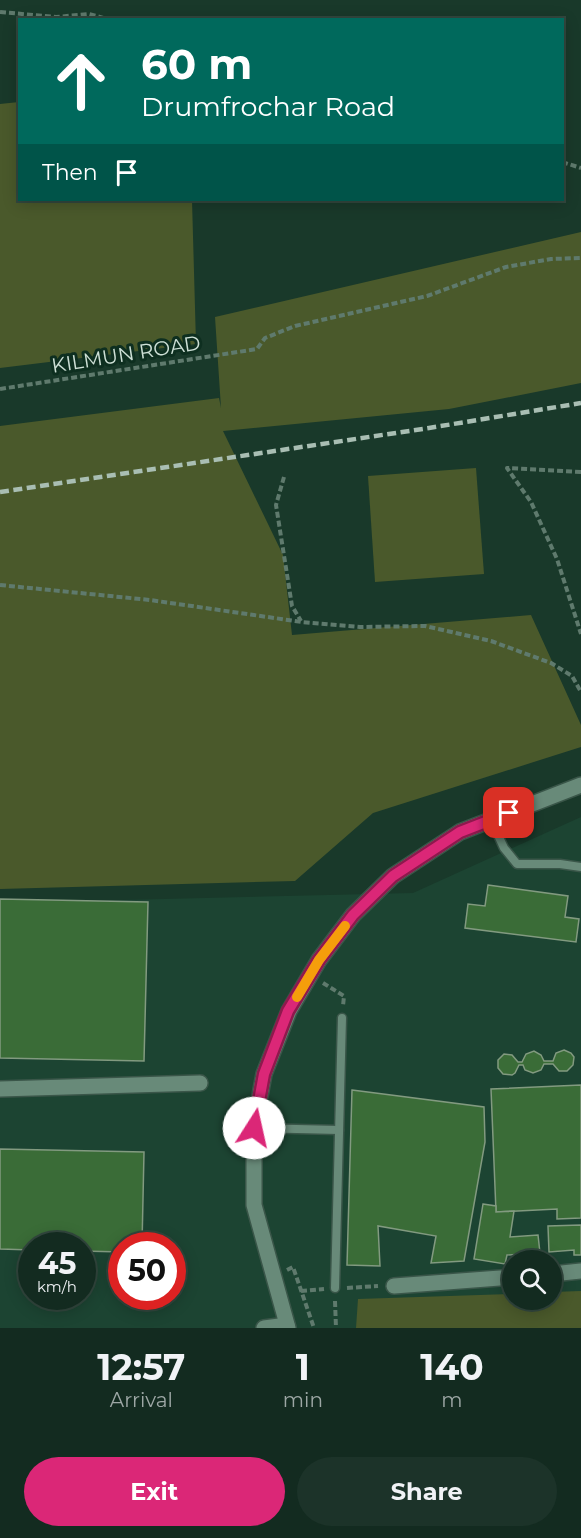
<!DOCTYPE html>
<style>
:root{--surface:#132b20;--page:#1c3329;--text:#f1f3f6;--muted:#9da7a5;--line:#32473e;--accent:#db2777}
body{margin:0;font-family:Montserrat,sans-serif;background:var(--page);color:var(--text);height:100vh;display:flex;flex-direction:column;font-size:22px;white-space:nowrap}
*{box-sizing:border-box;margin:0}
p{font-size:20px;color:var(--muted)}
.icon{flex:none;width:33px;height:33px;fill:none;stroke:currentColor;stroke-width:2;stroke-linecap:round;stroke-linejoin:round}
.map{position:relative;height:1328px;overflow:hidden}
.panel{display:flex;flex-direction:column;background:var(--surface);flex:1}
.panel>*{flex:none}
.hud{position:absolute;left:18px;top:18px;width:546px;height:183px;border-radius:0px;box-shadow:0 3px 15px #0003,0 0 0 2px var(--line);background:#00695c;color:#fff;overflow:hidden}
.fabs{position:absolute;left:502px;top:1250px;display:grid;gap:12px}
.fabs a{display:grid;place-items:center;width:60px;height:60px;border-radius:50%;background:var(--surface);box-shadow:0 3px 15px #0003,0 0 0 2px var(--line);font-size:30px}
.speed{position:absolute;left:18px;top:1232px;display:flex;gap:12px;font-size:30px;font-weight:700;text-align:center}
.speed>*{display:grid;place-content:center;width:78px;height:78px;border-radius:50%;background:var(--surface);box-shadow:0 3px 15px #0003,0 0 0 2px var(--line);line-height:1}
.speed small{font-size:15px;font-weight:400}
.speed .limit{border:9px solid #d22;background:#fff;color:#111}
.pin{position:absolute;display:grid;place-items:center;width:51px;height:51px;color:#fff;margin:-26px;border-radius:12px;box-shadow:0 3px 9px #0006}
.me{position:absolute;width:66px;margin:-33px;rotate:10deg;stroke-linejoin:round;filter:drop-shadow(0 0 4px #0008)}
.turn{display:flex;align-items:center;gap:21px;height:126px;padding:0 24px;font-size:27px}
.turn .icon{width:78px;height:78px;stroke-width:2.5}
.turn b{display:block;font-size:42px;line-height:51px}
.then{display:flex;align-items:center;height:57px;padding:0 24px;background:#0003;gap:12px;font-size:22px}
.eta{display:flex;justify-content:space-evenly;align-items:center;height:102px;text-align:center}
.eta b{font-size:36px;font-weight:700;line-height:42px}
.cta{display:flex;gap:12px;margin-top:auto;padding:12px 24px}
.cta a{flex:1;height:69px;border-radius:36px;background:var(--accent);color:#fff;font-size:24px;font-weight:700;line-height:69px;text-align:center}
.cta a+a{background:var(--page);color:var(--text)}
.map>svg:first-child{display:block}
.built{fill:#1c4432;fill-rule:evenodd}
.green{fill:#4a592b}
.building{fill:#3a6c37;stroke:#829a80;stroke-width:1.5}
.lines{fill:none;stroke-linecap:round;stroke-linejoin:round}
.service-casing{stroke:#3a5649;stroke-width:11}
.minor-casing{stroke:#3a5649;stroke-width:18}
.secondary-casing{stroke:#3a5649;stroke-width:18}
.path{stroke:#5f7a6d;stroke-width:4;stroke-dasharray:6 3;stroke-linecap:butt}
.service{stroke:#688a79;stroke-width:8}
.minor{stroke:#688a79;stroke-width:15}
.secondary{stroke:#688a79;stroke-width:15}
.rail{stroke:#a9beb3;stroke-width:4.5;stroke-dasharray:9 4.5;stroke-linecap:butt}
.route-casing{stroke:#8e194d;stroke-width:15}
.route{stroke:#db2777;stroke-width:10}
.slow{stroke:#f59e0b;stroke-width:10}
.labels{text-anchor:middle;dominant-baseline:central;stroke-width:6;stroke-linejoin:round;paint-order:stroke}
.street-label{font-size:20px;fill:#cee0d6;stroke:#0e2f20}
</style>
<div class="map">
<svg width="581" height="1328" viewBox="0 0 581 1328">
<rect width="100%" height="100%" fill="#19392a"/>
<path class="built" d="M581,817V1328H0V903L413,893ZM32,1245H82V1296H32ZM122,1245H172V1296H122ZM513,1260H552V1299H513Z"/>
<g class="green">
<polygon points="19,102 20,200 192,200 196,344 0,368 0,104"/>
<polygon points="581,232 581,383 449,409 223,431 283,555 292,635 531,615 581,725 581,747 373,813 295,881 0,889 0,426 219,398 221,408 215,317"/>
<polygon points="476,468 484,574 375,582 368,476"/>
<polygon points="581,1291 581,1328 356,1328 358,1299 513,1294 513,1299 552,1299 552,1292"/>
</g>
<g class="building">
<polygon points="488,885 568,896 565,917 579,919 576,942 465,928 468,904 485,906"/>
<polygon points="0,899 148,902 144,1061 0,1058"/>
<polygon points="564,1050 571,1053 574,1057 573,1065 567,1071 559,1071 553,1064 544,1064 541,1070 533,1073 525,1070 523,1065 519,1065 515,1073 512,1075 503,1074 498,1068 498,1060 504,1054 512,1055 518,1062 522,1062 526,1054 534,1051 541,1055 544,1061 553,1061 556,1053"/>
<polygon points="581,1085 581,1218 557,1219 557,1209 496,1212 491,1089"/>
<polygon points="352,1090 484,1107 485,1142 464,1261 431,1263 436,1236 378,1226 380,1266 347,1265"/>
<polygon points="0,1149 144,1152 142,1245 122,1245 122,1252 82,1251 82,1245 32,1245 32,1250 0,1249"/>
<polygon points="483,1204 496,1206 496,1212 514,1211 510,1237 538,1235 540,1253 507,1255 505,1264 474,1259"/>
<polygon points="581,1225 581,1255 574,1255 574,1250 549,1252 548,1226"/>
</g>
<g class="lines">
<g class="service-casing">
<g id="service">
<polyline points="491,820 504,848 517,864 560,864 581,867"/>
<polyline points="254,1128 339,1130"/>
<polyline points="335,1288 342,1018"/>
</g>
</g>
<g class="minor-casing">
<g id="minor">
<polyline points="0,1089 200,1083"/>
<polyline points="552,1274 581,1271"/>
<polyline points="394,1286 513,1277"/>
</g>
</g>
<g class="secondary-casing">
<g id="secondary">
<polyline points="264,1328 287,1325"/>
<polyline points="288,1328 254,1205 254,1128 264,1074 289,1011 319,960 353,915 393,876 460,832 581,785"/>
</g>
</g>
<g class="path">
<polyline points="0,12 56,17 89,14 111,20"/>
<polyline points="562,162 581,168"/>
<polyline points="0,389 257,349 265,338 295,326 427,296 506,267 551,259 581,258"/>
<polyline points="581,472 507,468 531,502 557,559 581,634"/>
<polyline points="284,477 276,505 292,606 301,621"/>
<polyline points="0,585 150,600 302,622 360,627 425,626 491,641 551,663 572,676 581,692"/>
<polyline points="323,983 344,996 343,1006"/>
<polyline points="287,1270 293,1267 314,1328"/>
<polyline points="347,1288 378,1286"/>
<polyline points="301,1291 324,1289"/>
<polyline points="335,1301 336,1328"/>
</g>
<use href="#service" class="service"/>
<use href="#minor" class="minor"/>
<use href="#secondary" class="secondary"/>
<polyline class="rail" points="0,492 429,428 581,403"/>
</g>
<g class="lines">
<g class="route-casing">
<polyline id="route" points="254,1128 264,1074 288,1011 319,960 353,915 393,876 460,832 509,813"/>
</g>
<use href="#route" class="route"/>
<polyline class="slow" points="297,997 319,960 345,926"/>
</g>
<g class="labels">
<g class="street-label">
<text transform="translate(126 354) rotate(-9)">KILMUN ROAD</text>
</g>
</g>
</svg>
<div class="fabs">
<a><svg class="icon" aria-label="search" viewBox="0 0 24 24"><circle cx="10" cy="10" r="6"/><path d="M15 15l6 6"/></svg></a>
</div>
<div class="speed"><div>45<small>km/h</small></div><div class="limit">50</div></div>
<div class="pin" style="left:509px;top:813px;background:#d93025"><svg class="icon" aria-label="arrive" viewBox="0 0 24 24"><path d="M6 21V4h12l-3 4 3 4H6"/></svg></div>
<svg class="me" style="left:254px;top:1128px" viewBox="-20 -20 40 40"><circle r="19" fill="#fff"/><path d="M0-13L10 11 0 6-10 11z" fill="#db2777"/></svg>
<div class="hud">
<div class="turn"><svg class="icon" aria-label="ahead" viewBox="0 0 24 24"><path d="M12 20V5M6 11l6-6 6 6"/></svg><div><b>60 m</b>Drumfrochar Road</div></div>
<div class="then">Then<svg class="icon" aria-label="arrive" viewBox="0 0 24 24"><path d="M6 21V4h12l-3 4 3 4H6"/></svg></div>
</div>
</div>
<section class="panel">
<div class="eta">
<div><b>12:57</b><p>Arrival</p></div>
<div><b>1</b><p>min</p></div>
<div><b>140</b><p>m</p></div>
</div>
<div class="cta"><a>Exit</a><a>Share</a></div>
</section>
